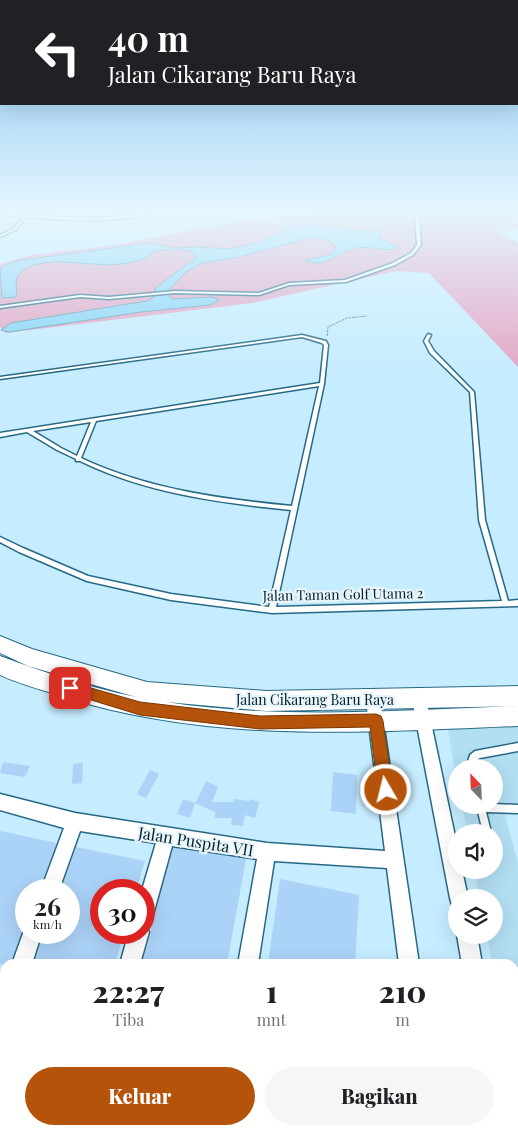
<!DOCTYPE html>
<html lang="id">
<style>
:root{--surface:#fff;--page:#f6f6f6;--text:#202124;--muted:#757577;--accent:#b45309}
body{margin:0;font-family:"Playfair Display",serif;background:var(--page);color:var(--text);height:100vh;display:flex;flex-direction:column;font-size:19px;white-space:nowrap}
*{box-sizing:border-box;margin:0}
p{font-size:16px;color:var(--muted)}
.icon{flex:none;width:28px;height:28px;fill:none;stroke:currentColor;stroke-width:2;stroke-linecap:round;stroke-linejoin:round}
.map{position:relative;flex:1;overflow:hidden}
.side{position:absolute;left:0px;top:959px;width:519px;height:176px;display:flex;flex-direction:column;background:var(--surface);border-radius:15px 15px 0 0;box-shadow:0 5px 20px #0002}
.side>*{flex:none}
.banner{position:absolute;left:0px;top:0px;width:519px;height:105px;box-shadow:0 5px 20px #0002;background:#202124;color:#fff;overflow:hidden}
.needle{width:32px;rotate:337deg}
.fabs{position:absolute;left:448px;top:759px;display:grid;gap:10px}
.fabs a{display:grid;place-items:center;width:55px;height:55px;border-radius:50%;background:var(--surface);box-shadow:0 5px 20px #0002;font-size:25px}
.speed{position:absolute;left:15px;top:879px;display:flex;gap:10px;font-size:25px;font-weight:700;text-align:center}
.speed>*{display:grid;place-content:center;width:65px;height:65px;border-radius:50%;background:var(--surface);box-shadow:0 5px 20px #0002;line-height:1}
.speed small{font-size:12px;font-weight:400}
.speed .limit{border:8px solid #d22;background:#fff;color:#111}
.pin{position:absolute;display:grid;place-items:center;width:42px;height:42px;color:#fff;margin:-21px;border-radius:10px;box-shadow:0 2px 8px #0006}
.me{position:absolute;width:55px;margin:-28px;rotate:352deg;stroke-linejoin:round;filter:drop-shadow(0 0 4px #0008)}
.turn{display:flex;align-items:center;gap:18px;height:105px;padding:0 25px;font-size:22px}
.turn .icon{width:65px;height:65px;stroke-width:2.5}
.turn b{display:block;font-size:35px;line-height:42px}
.eta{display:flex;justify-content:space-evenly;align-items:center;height:85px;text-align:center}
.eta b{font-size:30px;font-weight:800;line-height:35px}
.action{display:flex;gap:10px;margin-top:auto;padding:10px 25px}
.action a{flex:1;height:58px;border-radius:30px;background:var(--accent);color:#fff;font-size:20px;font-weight:800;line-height:58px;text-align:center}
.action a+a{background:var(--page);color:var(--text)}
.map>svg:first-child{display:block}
.built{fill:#b3dff3}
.green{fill:#e3a6c4}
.water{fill:#89d5f6;stroke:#619eb9}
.building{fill:#abd2f7}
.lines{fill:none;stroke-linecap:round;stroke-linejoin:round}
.service-casing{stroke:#266984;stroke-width:3}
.minor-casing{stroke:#266984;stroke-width:3}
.secondary-casing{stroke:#266984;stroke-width:2}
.path{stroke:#5e7e8d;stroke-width:1;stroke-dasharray:2.5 1;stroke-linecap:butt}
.service{fill:#fff;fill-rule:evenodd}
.minor{fill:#fff;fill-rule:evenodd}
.secondary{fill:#fff;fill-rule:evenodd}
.route{fill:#b45309;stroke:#753606}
.labels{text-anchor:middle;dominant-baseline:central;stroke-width:4.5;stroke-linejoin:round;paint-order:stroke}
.street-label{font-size:14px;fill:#031f2a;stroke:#e8f5fb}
.near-street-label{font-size:16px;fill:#031f2a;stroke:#e8f5fb}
</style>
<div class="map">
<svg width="518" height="1134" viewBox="0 0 518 1134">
<rect width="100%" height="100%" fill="#c6ecff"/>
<polygon class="built" points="518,724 518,809 503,807 518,864 518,1097 514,1075 514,964 492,964 487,935 494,935 494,898 480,897 474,870 494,870 494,832 467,832 462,805 494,805 494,768 456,768 456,776 447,725"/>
<polygon class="green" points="333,212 518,212 518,229 497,231 518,243 518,367 429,273 396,271 252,303 5,333 0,327 0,264 32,255 115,245 247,219"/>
<path class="water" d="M308,226L376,231L379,233L380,239L397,246V248C384,253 368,244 353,249C338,253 322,270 305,260L331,255L336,247L334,244L324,238H310L239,257L202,263L186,272L167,292L171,299L211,297L219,299L218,301L210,305L141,312L9,332L1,330L11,323L147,301L154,297L155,289L159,285L196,258V256C188,246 175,250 164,250C150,250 155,254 145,258C134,263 122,264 111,265C87,265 39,255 21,272C13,279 18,289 16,297L2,298L0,268L15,261L150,243L174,248L197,247L229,249L261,242L285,229Z"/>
<g class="building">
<polygon points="3,762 30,766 25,777 0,773"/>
<polygon points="83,763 82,783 72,784 73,764"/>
<polygon points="150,770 159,774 146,798 137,794"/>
<polygon points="333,772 357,775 356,814 331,811"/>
<polygon points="206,781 218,787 212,802 234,802 234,799 249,801 250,799 259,802 255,818 245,815 243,826 231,825 232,818 215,818 215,812 192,802 196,802"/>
<polygon points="183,799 195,803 190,818 177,814"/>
<polygon points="0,831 57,843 39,890 26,890 26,923 10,964 0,964"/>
<polygon points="76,847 145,861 136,890 101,890 101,932 124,932 115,964 34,964 44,932 69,932 69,890 61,890"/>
<polygon points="173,848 246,859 227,964 142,964 151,933 151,924"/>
<polygon points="280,879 359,895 355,964 268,964"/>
</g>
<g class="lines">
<g class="service-casing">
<g id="service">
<path d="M152,212H159C149,215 138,217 128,218C94,222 60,220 26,217L16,230L0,237V235L14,228L23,217L0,215V213L24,215L26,214L27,215C69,218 110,220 152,212Z"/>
<polygon points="415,212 419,212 421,245 413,255 395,265 346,282 289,285 259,295 175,293 109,299 80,297 0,308 0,306 80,295 109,297 175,291 259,293 289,283 345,280 393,263 411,253 417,245"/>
<path d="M428,334L431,335L428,341L434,351L474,392L485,520L508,601L518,600V606L272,613L171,600L87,581L19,552L0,542V537L23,548L88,576L171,594L269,607L291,510C220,503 145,493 80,461H76V459L57,450L27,432L0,437V433L320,383L324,345L322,343L302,337L0,379V377L302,335L326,341L328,345L324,384L276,607L502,601L479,520L470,392L430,353L424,341ZM319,386L292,506C220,499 147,489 81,458L96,421ZM91,422L77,456L61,448L33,431Z"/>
<polygon points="518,743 518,751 480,758 476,760 474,768 466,768 470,755 475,751"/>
<polygon points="494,804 518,805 518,813 486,812 491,832 483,832 477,808 478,805 494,805"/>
</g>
</g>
<g class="minor-casing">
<g id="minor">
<polygon points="419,692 424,694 426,699 456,841 456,870 462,870 468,898 456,898 456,906 452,905 450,898 412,699 414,694"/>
<polygon points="373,693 378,695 380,700 419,964 399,964 387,868 274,861 258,964 238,964 257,859 172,846 153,915 151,922 144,924 144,890 142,890 156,843 80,831 59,890 41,890 64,828 0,810 0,794 75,813 267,843 385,851 366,700 368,695"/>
<polygon points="144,924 149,932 140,964 120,964 129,932 144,932"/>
<polygon points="26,925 26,932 42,932 32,964 12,964"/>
<polygon points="457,935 477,935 482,964 462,964"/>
<polygon points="5,998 5,1029 0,1031 0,1000"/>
<polygon points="514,1122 517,1134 495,1134 495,1130 514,1130"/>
<polygon points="72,1130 94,1130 93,1134 71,1134"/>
<rect x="208" y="1130" width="22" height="4"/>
<rect x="339" y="1130" width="22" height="4"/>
<rect x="421" y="1130" width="22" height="4"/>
</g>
</g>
<g class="secondary-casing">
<path id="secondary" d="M0,636L32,649L147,682L266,691L518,686V706L266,711L166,702C282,720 401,710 518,706V726C364,732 210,744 61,696C40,689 19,684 0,675V656C44,672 90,688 136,697L28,666L0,653Z"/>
</g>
<polyline class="path" points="327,336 328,327 347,318 367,316"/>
<use href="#service" class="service"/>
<use href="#minor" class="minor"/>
<use href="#secondary" class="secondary"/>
</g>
<linearGradient id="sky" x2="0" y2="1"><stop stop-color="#82c1ee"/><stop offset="0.57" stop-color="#e5f6ff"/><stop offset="1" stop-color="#e5f6ff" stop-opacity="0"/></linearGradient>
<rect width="518" height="371" fill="url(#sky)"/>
<polygon class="route" points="70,682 140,702 260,716 376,714 381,716 383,721 393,790 391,796 386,798 380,796 378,790 370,727 260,729 140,715 65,692 63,688 65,684"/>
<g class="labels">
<g class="street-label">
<text transform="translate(343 594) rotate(-1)">Jalan Taman Golf Utama 2</text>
<text x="315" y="699">Jalan Cikarang Baru Raya</text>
</g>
<g class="near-street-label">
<text transform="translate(196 841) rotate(9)">Jalan Puspita VII</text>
</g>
</g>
</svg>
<div class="fabs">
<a><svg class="needle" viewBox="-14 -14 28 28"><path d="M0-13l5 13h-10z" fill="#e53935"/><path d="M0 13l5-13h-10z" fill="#757577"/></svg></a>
<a><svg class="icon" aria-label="sound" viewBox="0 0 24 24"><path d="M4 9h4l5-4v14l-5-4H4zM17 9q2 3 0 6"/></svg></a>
<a><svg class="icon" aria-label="layers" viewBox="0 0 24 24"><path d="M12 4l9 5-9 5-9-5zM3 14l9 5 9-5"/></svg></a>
</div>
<div class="speed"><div>26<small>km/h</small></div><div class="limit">30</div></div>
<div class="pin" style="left:70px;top:688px;background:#d93025"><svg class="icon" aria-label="arrive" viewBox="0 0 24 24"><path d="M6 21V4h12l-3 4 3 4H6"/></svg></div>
<svg class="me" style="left:386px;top:790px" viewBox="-20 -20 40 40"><circle r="17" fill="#b45309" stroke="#fff" stroke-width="3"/><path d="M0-11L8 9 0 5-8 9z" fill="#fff"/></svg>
<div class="banner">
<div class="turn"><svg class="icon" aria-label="left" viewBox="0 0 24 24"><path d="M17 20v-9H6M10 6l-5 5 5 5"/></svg><div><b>40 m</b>Jalan Cikarang Baru Raya</div></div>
</div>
<section class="side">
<div class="eta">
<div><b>22:27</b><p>Tiba</p></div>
<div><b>1</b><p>mnt</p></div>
<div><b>210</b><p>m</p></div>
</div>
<div class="action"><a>Keluar</a><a>Bagikan</a></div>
</section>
</div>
